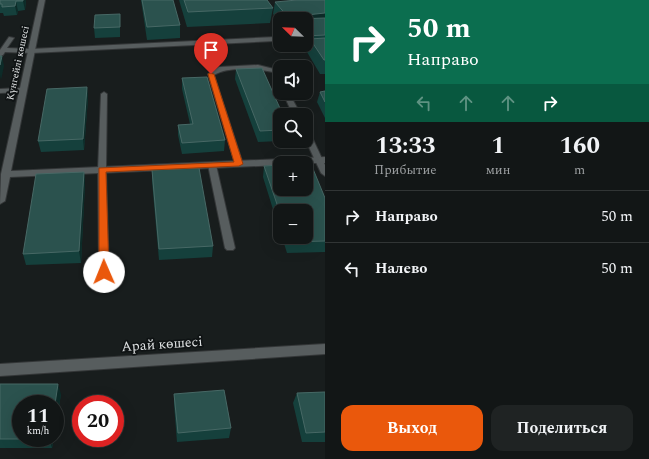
<!DOCTYPE html>
<html lang="ru">
<meta charset="utf-8">
<style>
:root{--surface:#121616;--page:#1f2323;--text:#f1f3f6;--muted:#9c9fa1;--line:#313535;--accent:#ea580c}
body{margin:0;font-family:Spectral,serif;background:var(--page);color:var(--text);height:100vh;display:flex;flex-direction:column;font-size:15px;white-space:nowrap}
*{box-sizing:border-box;margin:0}
p{font-size:13px;color:var(--muted)}
.icon{flex:none;width:22px;height:22px;fill:none;stroke:currentColor;stroke-width:2;stroke-linecap:round;stroke-linejoin:round}
.map{position:relative;flex:1;overflow:hidden}
.drawer{display:flex;flex-direction:column;background:var(--surface);width:324px}
.drawer>*{flex:none}
.hud{background:#0b6e4f;color:#fff;overflow:hidden}
.needle{width:26px;rotate:293deg}
.controls{position:absolute;left:273px;top:12px;display:grid;gap:8px}
.controls a{display:grid;place-items:center;width:40px;height:40px;border-radius:8px;background:var(--surface);box-shadow:0 4px 16px #0002,0 0 0 1px var(--line);font-size:20px}
.speed{position:absolute;left:12px;top:395px;display:flex;gap:8px;font-size:20px;font-weight:700;text-align:center}
.speed>*{display:grid;place-content:center;width:52px;height:52px;border-radius:50%;background:var(--surface);box-shadow:0 4px 16px #0002,0 0 0 1px var(--line);line-height:1}
.speed small{font-size:10px;font-weight:400}
.speed .limit{border:6px solid #d22;background:#fff;color:#111}
.pin{position:absolute;display:grid;place-items:center;width:34px;height:34px;color:#fff;margin:-41px -17px;border-radius:50% 50% 50% 0;rotate:-45deg;box-shadow:0 0 4px #0007}
.pin .icon{rotate:45deg}
.me{position:absolute;width:44px;margin:-22px;rotate:359deg;stroke-linejoin:round;filter:drop-shadow(0 0 3px #0008)}
.turn{display:flex;align-items:center;gap:14px;height:84px;padding:0 16px;font-size:18px}
.turn .icon{width:52px;height:52px;stroke-width:2.5}
.turn b{display:block;font-size:28px;line-height:34px}
.lanes{display:flex;align-items:center;height:38px;padding:0 16px;background:#0003;justify-content:center;gap:20px;direction:ltr}
.lanes .off{opacity:.35}
.eta{display:flex;justify-content:space-evenly;align-items:center;height:68px;text-align:center}
.eta b{font-size:24px;font-weight:700;line-height:28px}
.cta{display:flex;gap:8px;margin-top:auto;padding:8px 16px}
.cta a{flex:1;height:46px;border-radius:12px;background:var(--accent);color:#fff;font-size:16px;font-weight:700;line-height:46px;text-align:center}
.cta a+a{background:var(--page);color:var(--text)}
ul{padding:0;list-style:none}
li{display:flex;align-items:center;gap:12px;height:52px;padding:0 16px;border-top:1px solid var(--line)}
li div{flex:1}
li b{display:block;font-size:15px}
li em{font-style:normal}
main{display:flex;flex:1;min-height:0}
.map>svg:first-child{display:block}
.lines{fill:none;stroke-linecap:round;stroke-linejoin:round}
.service-casing{stroke:#343738;stroke-width:2}
.minor-casing{stroke:#343738;stroke-width:2}
.tertiary-casing{stroke:#343738;stroke-width:2}
.service{fill:#575d5e;fill-rule:evenodd}
.minor{fill:#575d5e;fill-rule:evenodd}
.tertiary{fill:#575d5e;fill-rule:evenodd}
.wall{fill:#15403c}
.shaded-wall{fill:#0d2b28}
.building{fill:#2b524e;stroke:#476865}
.route{fill:#ea580c;stroke:#983908}
.labels{text-anchor:middle;dominant-baseline:central;stroke-width:3.5;stroke-linejoin:round;paint-order:stroke}
.far-street-label{font-size:10px;fill:#dfe2e3;stroke:#0f1314}
.near-street-label{font-size:14px;fill:#dfe2e3;stroke:#0f1314}
</style>
<main>
<div class="map">
<svg width="325" height="459" viewBox="0 0 325 459">
<rect width="100%" height="100%" fill="#181d1d"/>
<g class="lines">
<g class="service-casing">
<g id="service">
<polygon points="9,37 14,38 7,48 31,49 275,37 278,39 275,41 31,53 5,52 3,55 0,56 0,50"/>
<path d="M258,65L278,70L280,73V82L277,80L273,72C258,69 228,66 214,75L243,164L239,166L235,164L208,74L219,67Z"/>
<polygon points="104,92 107,94 106,170 109,272 107,275 101,275 99,272 98,170 101,94"/>
<polygon points="283,93 289,93 301,115 293,115"/>
<polygon points="306,131 310,133 325,165 325,176 321,173 306,141"/>
<polygon points="209,163 215,163 216,165 235,248 233,250 227,250 225,248 208,165"/>
</g>
</g>
<g class="minor-casing">
<polygon id="minor" points="39,0 45,0 11,171 325,157 325,163 280,163 280,165 10,177 5,201 0,204 1,174 19,92 0,93 0,89 20,88"/>
</g>
<g class="tertiary-casing">
<polygon id="tertiary" points="325,344 325,354 0,376 0,364"/>
</g>
<use href="#service" class="service"/>
<use href="#minor" class="minor"/>
<use href="#tertiary" class="tertiary"/>
</g>
<g class="wall">
<polygon points="0,0 26,0 25,10 18,11 17,15 4,16 3,13 0,13"/>
<polygon points="141,0 173,0 180,25 180,38 147,40"/>
<polygon points="179,0 267,0 273,8 270,23 187,27"/>
<polygon points="325,0 325,74 320,74 307,52 308,49 300,49 298,45 306,45 306,19 280,19 280,23 273,14 275,2"/>
<polygon points="120,24 120,37 95,38 94,28"/>
<polygon points="236,69 280,115 280,141 258,142 235,79"/>
<polygon points="182,78 225,140 224,151 182,154 178,135 178,125 190,124 182,89"/>
<polygon points="87,87 88,98 84,150 41,152 38,141"/>
<polygon points="325,91 325,118 317,102 320,92"/>
<polygon points="264,166 325,198 325,252 287,253 282,237 306,237 280,211 280,232 263,177"/>
<polygon points="152,170 213,246 212,257 159,260 152,181"/>
<polygon points="84,172 85,183 81,263 26,265 23,254"/>
<polygon points="0,384 61,394 55,431 55,404 54,438 52,448 0,448"/>
<polygon points="325,392 325,442 302,442 293,403 297,393"/>
<polygon points="174,394 231,428 229,438 177,442 174,404"/>
</g>
<g class="shaded-wall">
<polygon points="23,0 26,0 25,10 23,1"/>
<polygon points="16,1 18,11 17,15 15,6"/>
<polygon points="325,13 325,26 306,19 287,19 288,17"/>
<polygon points="2,56 4,66 1,80 0,75 0,65"/>
<polygon points="87,87 88,98 84,150 83,139"/>
<polygon points="84,172 85,183 81,263 79,251"/>
<polygon points="58,384 61,394 55,431 55,404"/>
<polygon points="49,438 54,438 52,448 49,439"/>
</g>
<g class="building">
<polygon points="0,0 23,0 23,1 16,1 15,6 2,7 2,4 0,4"/>
<polygon points="142,0 173,0 180,25 147,27"/>
<polygon points="184,0 267,0 273,8 188,12"/>
<polygon points="297,0 325,0 325,13 288,17 275,2"/>
<polygon points="120,14 120,27 94,28 95,15"/>
<polygon points="325,18 325,35 306,36 306,19 296,19"/>
<polygon points="325,38 325,60 324,60 310,39"/>
<polygon points="0,56 2,56 0,65"/>
<polygon points="262,68 283,115 280,115 280,130 260,131 236,69"/>
<polygon points="207,77 225,140 182,143 178,125 193,124 182,78"/>
<polygon points="87,87 83,139 38,141 47,89"/>
<polygon points="325,91 325,102 320,92"/>
<polygon points="306,164 311,164 325,198 325,241 290,242 288,237 306,237 306,211 280,211 280,213 264,166 280,165 280,189 306,189"/>
<polygon points="199,168 213,246 159,249 152,170"/>
<polygon points="84,172 79,251 23,254 36,174"/>
<polygon points="0,384 58,384 55,404 21,404 21,438 49,438 49,439 0,439"/>
<polygon points="224,390 231,428 178,433 174,394"/>
<polygon points="325,392 325,432 306,433 297,393"/>
</g>
<polygon class="route" points="209,73 214,74 243,164 239,166 106,172 109,272 107,275 100,275 99,272 99,168 234,162 208,74"/>
<g class="labels">
<g class="far-street-label">
<text transform="translate(18 63) rotate(-78)">Күнгейлі көшесі</text>
</g>
<g class="near-street-label">
<text transform="translate(162 344) rotate(-4)">Арай көшесі</text>
</g>
</g>
</svg>
<div class="controls">
<a><svg class="needle" viewBox="-14 -14 28 28"><path d="M0-13l5 13h-10z" fill="#e53935"/><path d="M0 13l5-13h-10z" fill="#9c9fa1"/></svg></a>
<a><svg class="icon" aria-label="sound" viewBox="0 0 24 24"><path d="M4 9h4l5-4v14l-5-4H4zM17 9q2 3 0 6"/></svg></a>
<a><svg class="icon" aria-label="search" viewBox="0 0 24 24"><circle cx="10" cy="10" r="6"/><path d="M15 15l6 6"/></svg></a>
<a>+</a>
<a>−</a>
</div>
<div class="speed"><div>11<small>km/h</small></div><div class="limit">20</div></div>
<div class="pin" style="left:211px;top:74px;background:#d93025"><svg class="icon" aria-label="arrive" viewBox="0 0 24 24"><path d="M6 21V4h12l-3 4 3 4H6"/></svg></div>
<svg class="me" style="left:104px;top:272px" viewBox="-20 -20 40 40"><circle r="19" fill="#fff"/><path d="M0-13L10 11 0 6-10 11z" fill="#ea580c"/></svg>
</div>
<section class="drawer">
<div class="hud">
<div class="turn"><svg class="icon" aria-label="right" viewBox="0 0 24 24"><path d="M7 20v-9h11M14 6l5 5-5 5"/></svg><div><b>50 m</b>Направо</div></div>
<div class="lanes"><svg class="icon off" aria-label="left" viewBox="0 0 24 24"><path d="M17 20v-9H6M10 6l-5 5 5 5"/></svg><svg class="icon off" aria-label="ahead" viewBox="0 0 24 24"><path d="M12 20V5M6 11l6-6 6 6"/></svg><svg class="icon off" aria-label="ahead" viewBox="0 0 24 24"><path d="M12 20V5M6 11l6-6 6 6"/></svg><svg class="icon" aria-label="right" viewBox="0 0 24 24"><path d="M7 20v-9h11M14 6l5 5-5 5"/></svg></div>
</div>
<div class="eta">
<div><b>13:33</b><p>Прибытие</p></div>
<div><b>1</b><p>мин</p></div>
<div><b>160</b><p>m</p></div>
</div>
<ul>
<li><svg class="icon" aria-label="right" viewBox="0 0 24 24"><path d="M7 20v-9h11M14 6l5 5-5 5"/></svg><div><b>Направо</b></div><em>50 m</em></li>
<li><svg class="icon" aria-label="left" viewBox="0 0 24 24"><path d="M17 20v-9H6M10 6l-5 5 5 5"/></svg><div><b>Налево</b></div><em>50 m</em></li>
</ul>
<div class="cta"><a>Выход</a><a>Поделиться</a></div>
</section>
</main>
